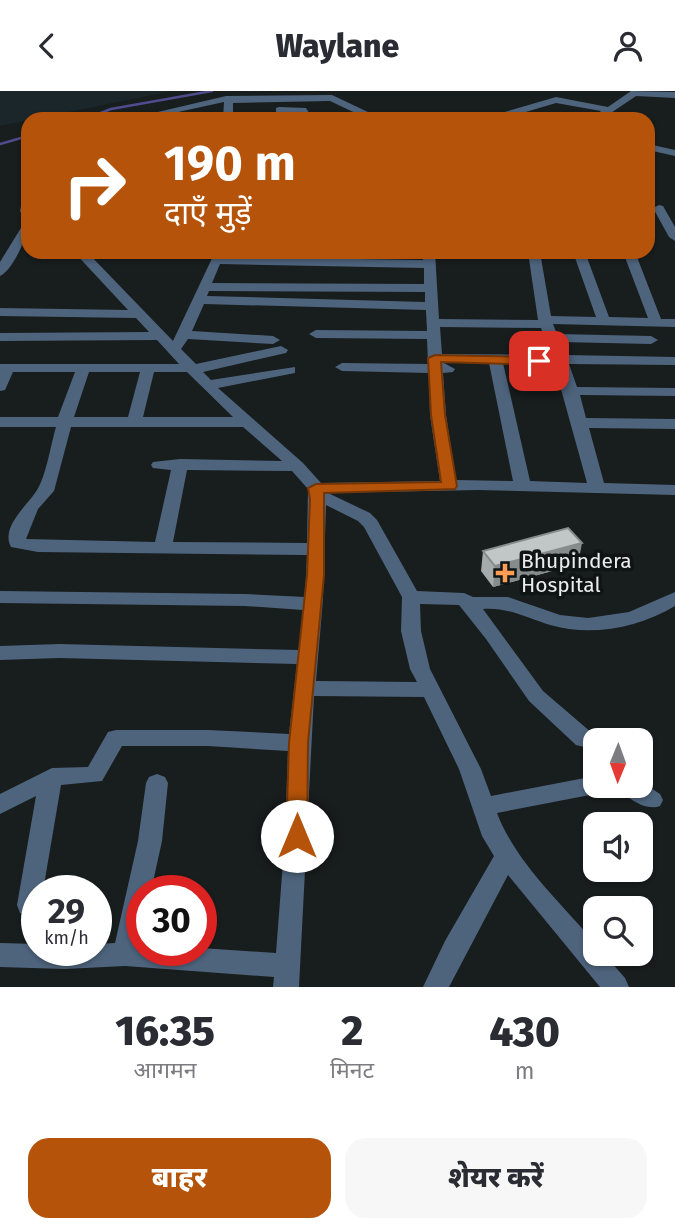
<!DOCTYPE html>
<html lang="hi">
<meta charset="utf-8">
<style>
:root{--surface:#fff;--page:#f7f7f7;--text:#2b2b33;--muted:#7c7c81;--accent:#b45309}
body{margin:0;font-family:"Fira Sans","Noto Sans Devanagari",sans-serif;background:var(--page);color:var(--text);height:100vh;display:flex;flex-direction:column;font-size:26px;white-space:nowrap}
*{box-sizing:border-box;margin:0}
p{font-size:23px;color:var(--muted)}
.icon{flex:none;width:38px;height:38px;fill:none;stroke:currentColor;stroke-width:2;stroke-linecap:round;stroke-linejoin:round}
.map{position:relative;height:896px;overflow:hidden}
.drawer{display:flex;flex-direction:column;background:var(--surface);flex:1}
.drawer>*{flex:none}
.banner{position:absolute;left:21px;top:21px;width:634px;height:147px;border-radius:21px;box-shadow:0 2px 5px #0004;background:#b45309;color:#fff;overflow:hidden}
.needle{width:46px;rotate:181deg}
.buttons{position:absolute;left:583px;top:637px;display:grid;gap:14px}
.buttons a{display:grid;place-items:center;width:70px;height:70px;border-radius:14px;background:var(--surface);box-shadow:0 2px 5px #0004;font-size:35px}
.speed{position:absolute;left:21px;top:784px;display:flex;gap:14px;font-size:35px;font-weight:700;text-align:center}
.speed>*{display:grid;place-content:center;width:91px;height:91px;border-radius:50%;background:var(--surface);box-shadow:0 2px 5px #0004;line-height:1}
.speed small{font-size:18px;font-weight:400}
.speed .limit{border:10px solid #d22;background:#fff;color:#111}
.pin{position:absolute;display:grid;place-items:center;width:60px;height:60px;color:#fff;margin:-30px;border-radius:14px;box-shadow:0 4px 10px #0006}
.me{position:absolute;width:77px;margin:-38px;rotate:0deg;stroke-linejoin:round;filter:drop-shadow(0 0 5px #0008)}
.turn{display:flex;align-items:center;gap:24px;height:147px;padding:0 28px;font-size:32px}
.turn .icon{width:91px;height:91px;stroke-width:2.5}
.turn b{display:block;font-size:49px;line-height:60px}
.eta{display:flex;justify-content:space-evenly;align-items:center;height:119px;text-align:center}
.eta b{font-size:42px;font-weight:800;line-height:49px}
.primary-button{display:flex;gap:14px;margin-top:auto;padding:14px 28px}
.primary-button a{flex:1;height:80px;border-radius:21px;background:var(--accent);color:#fff;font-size:28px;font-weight:800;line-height:80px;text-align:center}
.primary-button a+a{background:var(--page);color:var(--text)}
header{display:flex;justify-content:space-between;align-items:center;height:91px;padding:0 28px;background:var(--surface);font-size:32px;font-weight:800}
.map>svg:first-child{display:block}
.built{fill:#1b262a}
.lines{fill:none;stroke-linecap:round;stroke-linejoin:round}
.stream{stroke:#504b8d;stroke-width:2.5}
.street{fill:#4e647d;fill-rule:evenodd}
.wall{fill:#a5abaa}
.shaded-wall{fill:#868b8b}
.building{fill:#c0c7c6;stroke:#868b8b;stroke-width:2}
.route{fill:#b45309;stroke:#753606;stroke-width:2}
.poi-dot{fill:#fd9d55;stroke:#0f1415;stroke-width:2.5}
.labels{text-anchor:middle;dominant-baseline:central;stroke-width:7;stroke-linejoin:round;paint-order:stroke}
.poi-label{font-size:21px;fill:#ebeeef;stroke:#0f1415;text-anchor:start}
</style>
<header><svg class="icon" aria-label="back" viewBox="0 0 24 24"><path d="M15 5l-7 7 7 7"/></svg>Waylane<svg class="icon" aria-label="person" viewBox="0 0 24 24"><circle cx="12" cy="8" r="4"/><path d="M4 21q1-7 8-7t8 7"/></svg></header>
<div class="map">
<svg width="675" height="896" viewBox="0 0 675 896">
<rect width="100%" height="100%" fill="#181d1e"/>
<polygon class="built" points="0,0 172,0 0,35"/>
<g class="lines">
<g class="stream">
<polyline points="85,28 111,18 212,0"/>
<polyline points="0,53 28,45"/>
</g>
<g class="street">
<polygon points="631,0 675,1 675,7 636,5 602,28 594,26 601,20 556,12 502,28 455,28 460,25 498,23 556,6 608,16"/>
<polygon points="332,4 370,22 442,25 447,28 368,28 330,10 233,12 233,28 223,28 224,11 146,28 128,28 226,5"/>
<polygon points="279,16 306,17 313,28 303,28 300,22 276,21 276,17"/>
<polygon points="648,53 675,59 675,65 648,59"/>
<polygon points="28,108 28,128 24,127 20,120 22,111"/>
<polygon points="659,114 663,115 675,136 675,150 669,146 653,117"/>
<path d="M28,131C28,145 13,179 0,185V171L24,132Z"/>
<path d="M74,161H87L173,250L215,161H227L224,166L423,169V161H435L439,228L538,229L528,161H540L551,225L596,226L573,161H585L609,226L648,227L623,161H635L661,228H675V236L553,233L557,243L651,245L658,249L651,253L560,251L565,264L675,266V274L569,273L577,296L675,297V305L580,304L586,327L675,328V338L589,337L604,392L675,394V404L478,399L328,402L370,422L377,429L417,500L464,502L473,506H508L560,524L588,527L629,521L675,501V515C638,537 591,546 550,534C527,527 508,516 483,518L543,600L592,642L595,648L592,654L584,656L576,654L529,610L486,548L459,514L420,513L421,540L430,578L481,678L491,705L595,685V695H606L603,700L595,703L497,722C516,772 561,812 595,852V863H604L625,887L629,896H600L508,784L449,896H423L445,850L494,765L482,745L459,678L424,606L314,605L299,896H273L274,886L125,875L65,878L0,876V852L37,853V859H96V853L115,852L138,750L146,692L149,686L157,683L165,686L168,692L162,750L151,800H142V859H201V857L276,862L285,745L288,660L208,655H122L102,690L61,694L43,800H37V822L29,825L20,822L17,814L36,705L0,723V703L52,677L88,676L108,641L116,639H208L289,643L297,573L59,567L0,569V555L59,553L299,559L303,519L245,515L0,512V500L245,503L305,506L307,464L38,461L11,456C0,436 28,414 37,399C46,385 51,353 56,336H0V326H58L75,281H13L5,299L0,300V273H179L157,249L0,250V242L149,241L136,227L0,225V217L128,219ZM220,173L424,177V193L212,192ZM209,200L425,201V211L207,205ZM204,213L426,219L427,240L316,239L309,243L316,247L427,248L428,273L342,272L335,276L342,280L429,282L430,324L440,390L321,392L303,372L218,297L295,282V276L211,289L203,281L286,262L288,259L281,255L196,273L181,258L188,248L273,253L280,249L273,245L192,240ZM440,236L541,237L551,264L442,263ZM442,271L489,272L513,390L456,389L446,324L443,282L453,281L455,278ZM503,272L554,273L587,392L530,390ZM89,281H140L128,326H74ZM154,281H187L233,326H143ZM71,336H243L282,370L180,368L153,371L151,374L153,377L171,379L155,451L26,448L38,418L54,400ZM187,379L292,380L308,398L307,452L173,451ZM326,414L358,430L364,436L402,506L401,540L410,578L417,591L316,590L323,508Z"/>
<path d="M640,690L660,703L663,709L660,715C646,720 626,708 619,695H640Z"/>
</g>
</g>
<polygon class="wall" points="483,460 578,473 493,496 481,480"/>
<polygon class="shaded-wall" points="582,452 578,473 493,496 495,475"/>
<polygon class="building" points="568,437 582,452 495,475 483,460"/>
<polygon class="route" points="435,264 539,266 546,270 539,274 441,271 445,324 457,395 455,398 324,402 324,484 308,652 307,745 304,751 297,754 289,751 286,745 289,652 307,484 310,408 308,397 316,393 441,391 431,324 428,267"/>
<path class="poi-dot" d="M501.5 471.5h7v7h7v7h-7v7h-7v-7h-7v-7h7z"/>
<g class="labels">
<g class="poi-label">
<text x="521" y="470">Bhupindera<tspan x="521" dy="24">Hospital</tspan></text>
</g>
</g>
</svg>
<div class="buttons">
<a><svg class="needle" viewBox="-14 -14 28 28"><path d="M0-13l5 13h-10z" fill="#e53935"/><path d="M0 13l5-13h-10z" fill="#7c7c81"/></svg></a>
<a><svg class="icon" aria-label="sound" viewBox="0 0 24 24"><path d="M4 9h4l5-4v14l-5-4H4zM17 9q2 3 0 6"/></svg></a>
<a><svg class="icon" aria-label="search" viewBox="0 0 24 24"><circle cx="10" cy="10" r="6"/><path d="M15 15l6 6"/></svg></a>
</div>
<div class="speed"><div>29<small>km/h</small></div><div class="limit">30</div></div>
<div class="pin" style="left:539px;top:270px;background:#d93025"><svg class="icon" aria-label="arrive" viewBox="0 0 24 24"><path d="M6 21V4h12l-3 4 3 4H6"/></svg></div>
<svg class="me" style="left:297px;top:745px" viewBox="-20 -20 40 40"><circle r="19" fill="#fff"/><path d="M0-13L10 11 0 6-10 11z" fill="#b45309"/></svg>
<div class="banner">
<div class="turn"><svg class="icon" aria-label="right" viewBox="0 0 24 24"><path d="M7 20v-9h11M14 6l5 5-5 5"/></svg><div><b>190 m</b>दाएँ मुड़ें</div></div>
</div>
</div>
<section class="drawer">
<div class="eta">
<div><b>16:35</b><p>आगमन</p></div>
<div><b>2</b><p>मिनट</p></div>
<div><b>430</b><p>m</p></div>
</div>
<div class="primary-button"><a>बाहर</a><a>शेयर करें</a></div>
</section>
